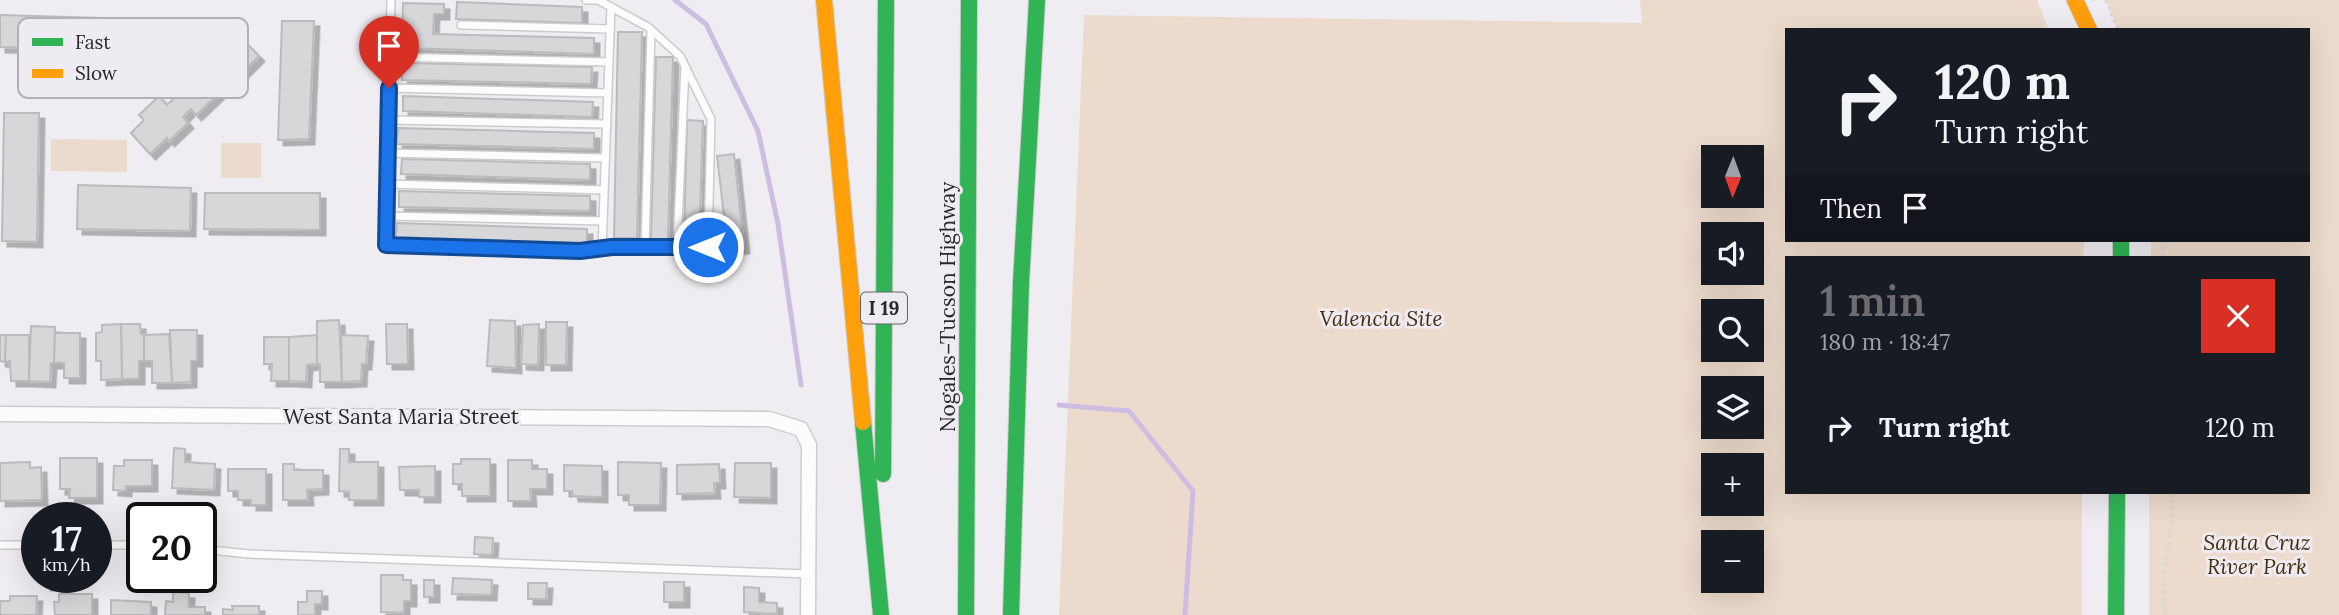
<!DOCTYPE html>
<meta charset="utf-8">
<style>
:root{--surface:#171b24;--page:#20242c;--text:#f1f3f6;--muted:#9ea1a6;--accent:#6e6c6f}
body{margin:0;font-family:Lora,serif;background:var(--page);color:var(--text);height:100vh;display:flex;flex-direction:column;font-size:26px;white-space:nowrap}
*{box-sizing:border-box;margin:0}
p{font-size:23px;color:var(--muted)}
.icon{flex:none;width:38px;height:38px;fill:none;stroke:currentColor;stroke-width:2;stroke-linecap:round;stroke-linejoin:round}
.map{position:relative;flex:1;overflow:hidden}
.panel{position:absolute;left:1785px;top:256px;width:525px;height:238px;display:flex;flex-direction:column;background:var(--surface);border-radius:0px;box-shadow:0 7px 28px #0002}
.panel>*{flex:none}
.top-card{position:absolute;left:1785px;top:28px;width:525px;height:214px;border-radius:0px;box-shadow:0 7px 28px #0002;background:#171b24;color:var(--text);overflow:hidden}
.needle{width:46px;rotate:181deg}
.tools{position:absolute;left:1701px;top:145px;display:grid;gap:14px}
.tools a{display:grid;place-items:center;width:63px;height:63px;border-radius:0px;background:var(--surface);box-shadow:0 7px 28px #0002;font-size:35px}
.speed{position:absolute;left:21px;top:502px;display:flex;gap:14px;font-size:35px;font-weight:700;text-align:center}
.speed>*{display:grid;place-content:center;width:91px;height:91px;border-radius:50%;background:var(--surface);box-shadow:0 7px 28px #0002;line-height:1}
.speed small{font-size:18px;font-weight:400}
.speed .limit{border:4px solid #111;border-radius:10px;background:#fff;color:#111}
.pin{position:absolute;display:grid;place-items:center;width:60px;height:60px;color:#fff;margin:-72px -30px;border-radius:50% 50% 50% 0;rotate:-45deg;box-shadow:0 0 7px #0007}
.pin .icon{rotate:45deg}
.me{position:absolute;width:77px;margin:-38px;rotate:270deg;stroke-linejoin:round;filter:drop-shadow(0 0 5px #0008)}
.turn{display:flex;align-items:center;gap:24px;height:147px;padding:0 35px;font-size:32px}
.turn .icon{width:91px;height:91px;stroke-width:2.5}
.turn b{display:block;font-size:49px;line-height:60px}
.then{display:flex;align-items:center;height:66px;padding:0 35px;background:#0003;gap:14px;font-size:26px}
.round{display:grid;place-items:center;flex:none;width:74px;height:74px;border-radius:0px;background:var(--page)}
.head{display:flex;align-items:center;justify-content:space-between;height:119px;padding:0 35px}
h1{font-size:42px;font-weight:600;line-height:52px;color:var(--accent)}
ul{padding:0;list-style:none}
li{display:flex;align-items:center;gap:21px;height:105px;padding:0 35px}
li div{flex:1}
li b{display:block;font-size:26px}
li em{font-style:normal}
.map>svg:first-child{display:block}
.green{fill:#ecdbcc;fill-rule:evenodd}
.lines{fill:none;stroke-linecap:round;stroke-linejoin:round}
.stream{stroke:#ccbde1;stroke-width:5}
.building{fill:#d7d7d9;stroke:#bbbabc;stroke-width:2;filter:url(#shadow)}
.lane-casing{stroke:#cccbcd;stroke-width:10}
.street-casing{stroke:#cccbcd;stroke-width:17}
.fast-casing{stroke:#cccbcd;stroke-width:18}
.slow-casing{stroke:#cccbcd;stroke-width:18}
.path{stroke:#d8d8d8;stroke-width:3.5;stroke-dasharray:3.5 3.5;stroke-linecap:butt}
.lane{stroke:#fdfcfd;stroke-width:7}
.street{stroke:#fdfcfd;stroke-width:14}
.fast{stroke:#30b455;stroke-width:16}
.slow{stroke:#ff9f0a;stroke-width:16}
.route-casing{stroke:#114b97;stroke-width:18}
.route{stroke:#1a73e8;stroke-width:12}
.labels{text-anchor:middle;dominant-baseline:central;stroke-width:6;stroke-linejoin:round;paint-order:stroke}
.shield{fill:#eeecf2;stroke:#636265;stroke-width:2}
.shield-label{font-size:19px;font-weight:bold;fill:#282729}
.street-label{font-size:21px;fill:#282729;stroke:#eeecf2}
.park-label{font-size:21px;font-style:italic;fill:#482f0c;stroke:#eeecf2}
.key{fill:#eeecf2;stroke:#b3b1b6;stroke-width:2}
.key-label{font-size:19px;fill:#282729}
</style>
<div class="map">
<svg width="2339" height="615" viewBox="0 0 2339 615">
<defs>
<filter id="shadow"><feDropShadow dx="5.5" dy="5.5" stdDeviation="0" flood-color="#0004"/></filter>
</defs>
<rect width="100%" height="100%" fill="#efedf1"/>
<g class="green">
<path d="M1640,0H2037L2049,30H1787V240H2084L2083,257H1787V492H2082V615H1059L1084,15L1642,23ZM1713,158H1752V196H1713ZM1713,234H1752V273H1713ZM1713,312H1752V350H1713ZM1713,388H1752V427H1713ZM1713,466H1752V504H1713ZM1713,542H1752V581H1713Z"/>
<polygon points="2106,0 2339,0 2339,615 2149,615 2149,492 2308,492 2308,257 2151,257 2151,240 2308,240 2308,30 2118,30"/>
<polygon points="51,139 127,140 127,172 51,171"/>
<rect x="221" y="143" width="40" height="35"/>
</g>
<g class="lines">
<g class="stream">
<polyline points="675,0 706,24 758,131 778,224 801,385"/>
<polyline points="1059,405 1129,411 1193,491 1185,615"/>
</g>
</g>
<g class="building">
<polygon points="457,2 582,7 582,23 456,19"/>
<polygon points="403,3 444,4 444,14 434,14 433,34 594,38 594,54 402,48"/>
<polygon points="0,15 102,18 101,50 0,47"/>
<polygon points="282,21 314,21 309,139 278,140"/>
<polygon points="234,31 259,56 241,74 235,68 228,75 233,80 196,115 191,109 183,117 188,123 169,141 167,138 150,154 131,133 144,120 139,115 159,96 167,105 178,94 173,89 208,55 213,60 222,51 217,47"/>
<polygon points="618,32 642,32 637,238 614,238"/>
<polygon points="656,57 673,57 668,240 651,240"/>
<polygon points="402,63 592,67 591,84 402,80"/>
<polygon points="403,96 593,102 592,117 403,111"/>
<polygon points="4,113 39,113 37,242 2,241"/>
<polygon points="687,120 703,121 699,241 684,241"/>
<polygon points="398,128 594,133 594,149 397,144"/>
<polygon points="734,154 744,248 728,250 717,156"/>
<polygon points="402,159 590,164 590,180 401,174"/>
<polygon points="78,185 191,188 190,231 77,229"/>
<polygon points="399,191 590,196 590,211 399,207"/>
<polygon points="205,193 320,193 320,230 204,229"/>
<polygon points="397,223 587,229 587,243 396,238"/>
<polygon points="339,320 342,382 320,382 320,364 317,364 317,321"/>
<polygon points="490,320 515,321 516,368 487,366"/>
<polygon points="546,322 567,322 566,365 546,365"/>
<polygon points="121,324 140,324 141,334 144,335 144,361 139,361 139,379 122,379"/>
<polygon points="121,324 122,379 101,380 101,361 96,361 96,333 102,332 102,325"/>
<polygon points="386,324 407,324 408,364 387,364"/>
<polygon points="539,324 538,365 521,364 523,325"/>
<polygon points="31,326 55,327 54,363 51,363 50,382 29,381"/>
<polygon points="170,330 197,330 197,361 191,361 191,382 172,383"/>
<polygon points="55,333 80,333 80,378 64,378 64,363 54,363"/>
<polygon points="169,334 172,383 152,383 152,361 144,361 144,335"/>
<polygon points="0,335 6,335 5,362 0,361"/>
<polygon points="6,335 29,335 29,381 11,381 10,361 5,362"/>
<polygon points="317,335 317,364 307,365 306,382 289,381 289,337"/>
<polygon points="341,335 368,336 366,364 362,364 361,381 342,382"/>
<polygon points="264,337 289,337 289,381 271,381 272,364 264,364"/>
<polygon points="174,448 185,449 185,462 215,464 214,490 172,488"/>
<polygon points="340,449 349,449 349,462 378,462 378,500 349,500 349,492 339,491"/>
<polygon points="60,458 97,458 97,498 69,498 70,489 60,489"/>
<polygon points="461,459 490,459 490,496 462,496 462,484 453,484 453,464 461,464"/>
<polygon points="124,460 152,460 152,486 126,486 126,491 113,490 114,466 124,466"/>
<polygon points="508,460 532,460 532,469 547,469 547,489 530,489 531,501 508,501"/>
<polygon points="30,462 30,468 41,467 42,500 0,501 0,463"/>
<polygon points="618,462 661,463 660,505 629,505 629,495 618,495"/>
<polygon points="735,463 771,463 771,498 734,497"/>
<polygon points="283,464 294,464 294,470 323,470 323,489 307,490 308,500 283,500"/>
<polygon points="719,464 720,483 714,483 715,493 677,494 677,465"/>
<polygon points="564,465 602,466 602,497 573,496 572,491 564,491"/>
<polygon points="435,466 435,497 419,497 419,490 400,490 399,467"/>
<polygon points="228,469 266,469 266,505 251,505 251,500 238,500 238,491 228,491"/>
<polygon points="475,537 493,538 492,555 474,554"/>
<polygon points="381,575 403,575 403,580 411,580 411,601 404,601 404,613 381,612"/>
<rect x="45" y="578" width="18" height="7"/>
<polygon points="453,578 492,580 491,595 452,594"/>
<rect x="424" y="580" width="10" height="17"/>
<rect x="664" y="582" width="20" height="20"/>
<polygon points="528,583 547,583 546,599 528,599"/>
<polygon points="744,587 759,588 759,602 777,603 777,614 744,612"/>
<polygon points="307,591 322,591 322,604 315,604 315,615 298,615 298,602 307,602"/>
<polygon points="173,592 189,593 189,607 205,607 205,615 165,615 166,601 173,602"/>
<polygon points="59,594 92,594 92,615 55,615 54,602 59,602"/>
<polygon points="10,596 37,596 36,615 0,615 0,601 10,601"/>
<polygon points="111,600 151,602 151,615 111,615"/>
<polygon points="232,606 259,606 259,615 223,615 223,609 233,610"/>
</g>
<g class="lines">
<g class="lane-casing">
<g id="lane">
<polyline points="391,0 386,245 580,251 612,247 708,247 711,119 680,56 648,27 598,0 586,0"/>
<polyline points="461,25 610,29"/>
<polyline points="390,57 609,62"/>
<polyline points="389,88 608,93"/>
<polyline points="388,120 607,124"/>
<polyline points="388,153 605,158"/>
<polyline points="387,184 604,190"/>
<polyline points="386,216 603,221"/>
<polyline points="645,247 651,30"/>
<polyline points="677,247 685,67"/>
<polyline points="602,249 611,7"/>
<polyline points="0,545 37,545"/>
<polyline points="96,545 142,545"/>
<polyline points="201,549 249,554 808,574"/>
</g>
</g>
<g class="street-casing">
<polyline id="street" points="0,414 769,419 801,429 809,445 808,615"/>
</g>
<g class="fast-casing">
<g id="fast">
<polyline points="2121,240 2121,257"/>
<polyline points="863,422 881,615"/>
<polyline points="883,474 886,0"/>
<polyline points="966,615 969,0"/>
<polyline points="1011,615 1021,283 1037,0"/>
<polyline points="2116,615 2117,492"/>
</g>
</g>
<g class="slow-casing">
<g id="slow">
<polyline points="824,0 863,422"/>
<polyline points="2075,0 2089,30"/>
</g>
</g>
<g class="path">
<polyline points="2106,0 2118,30"/>
<polyline points="2162,240 2163,257"/>
<polyline points="2165,615 2164,575 2171,529 2171,492"/>
</g>
<use href="#lane" class="lane"/>
<use href="#street" class="street"/>
<use href="#fast" class="fast"/>
<use href="#slow" class="slow"/>
</g>
<g class="lines">
<g class="route-casing">
<polyline id="route" points="389,88 386,245 580,251 612,247 708,247"/>
</g>
<use href="#route" class="route"/>
</g>
<g class="labels">
<rect class="shield" x="861" y="292.5" width="46" height="31" rx="5"/>
<g class="shield-label">
<text x="884" y="308">I 19</text>
</g>
<g class="street-label">
<text transform="translate(947 307) rotate(-90)">Nogales–Tucson Highway</text>
<text x="401" y="416">West Santa Maria Street</text>
</g>
<g class="park-label">
<text x="1381" y="318">Valencia Site</text>
<text x="2257" y="542">Santa Cruz<tspan x="2257" dy="24">River Park</tspan></text>
</g>
</g>
<rect x="18" y="18" width="230" height="80" rx="10" class="key"/>
<rect x="32" y="38" width="31" height="8" fill="#30b455"/>
<rect x="32" y="69" width="31" height="9" fill="#ff9f0a"/>
<g class="key-label">
<text x="75" y="49">Fast</text>
<text x="75" y="80">Slow</text>
</g>
</svg>
<div class="tools">
<a><svg class="needle" viewBox="-14 -14 28 28"><path d="M0-13l5 13h-10z" fill="#e53935"/><path d="M0 13l5-13h-10z" fill="#9ea1a6"/></svg></a>
<a><svg class="icon" aria-label="sound" viewBox="0 0 24 24"><path d="M4 9h4l5-4v14l-5-4H4zM17 9q2 3 0 6"/></svg></a>
<a><svg class="icon" aria-label="search" viewBox="0 0 24 24"><circle cx="10" cy="10" r="6"/><path d="M15 15l6 6"/></svg></a>
<a><svg class="icon" aria-label="layers" viewBox="0 0 24 24"><path d="M12 4l9 5-9 5-9-5zM3 14l9 5 9-5"/></svg></a>
<a>+</a>
<a>−</a>
</div>
<div class="speed"><div>17<small>km/h</small></div><div class="limit">20</div></div>
<div class="pin" style="left:389px;top:88px;background:#d93025"><svg class="icon" aria-label="arrive" viewBox="0 0 24 24"><path d="M6 21V4h12l-3 4 3 4H6"/></svg></div>
<svg class="me" style="left:708px;top:247px" viewBox="-20 -20 40 40"><circle r="17" fill="#1a73e8" stroke="#fff" stroke-width="3"/><path d="M0-11L8 9 0 5-8 9z" fill="#fff"/></svg>
<div class="top-card">
<div class="turn"><svg class="icon" aria-label="right" viewBox="0 0 24 24"><path d="M7 20v-9h11M14 6l5 5-5 5"/></svg><div><b>120 m</b>Turn right</div></div>
<div class="then">Then<svg class="icon" aria-label="arrive" viewBox="0 0 24 24"><path d="M6 21V4h12l-3 4 3 4H6"/></svg></div>
</div>
<section class="panel">
<div class="head"><div><h1>1 min</h1><p>180 m · 18:47</p></div><a class="round" style="background:#d93025;color:#fff"><svg class="icon" aria-label="close" viewBox="0 0 24 24"><path d="M6 6l12 12M18 6L6 18"/></svg></a></div>
<ul>
<li><svg class="icon" aria-label="right" viewBox="0 0 24 24"><path d="M7 20v-9h11M14 6l5 5-5 5"/></svg><div><b>Turn right</b></div><em>120 m</em></li>
</ul>
</section>
</div>
